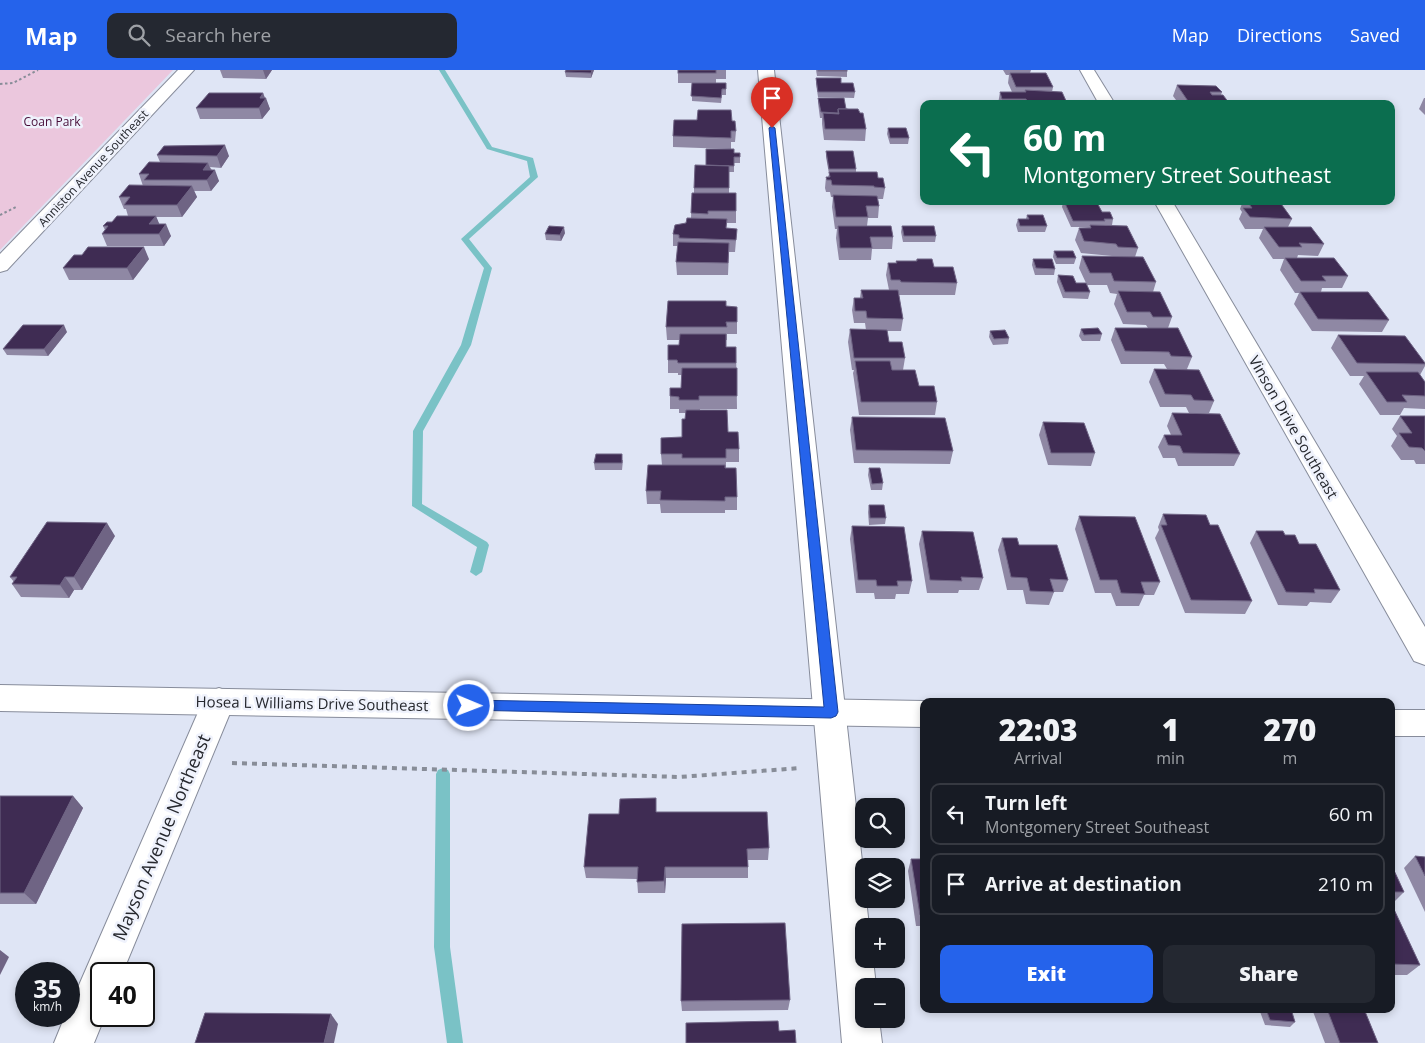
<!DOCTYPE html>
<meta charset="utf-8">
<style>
:root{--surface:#171b24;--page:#242831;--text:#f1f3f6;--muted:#9ea1a6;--line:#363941;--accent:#2563eb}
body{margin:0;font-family:"Open Sans",sans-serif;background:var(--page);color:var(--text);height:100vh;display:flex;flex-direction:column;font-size:19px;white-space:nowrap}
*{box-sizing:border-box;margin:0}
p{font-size:16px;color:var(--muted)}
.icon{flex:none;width:28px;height:28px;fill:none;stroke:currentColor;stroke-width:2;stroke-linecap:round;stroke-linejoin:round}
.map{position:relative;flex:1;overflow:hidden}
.drawer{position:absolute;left:920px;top:628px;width:475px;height:315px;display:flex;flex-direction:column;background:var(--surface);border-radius:10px;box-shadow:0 2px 8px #0003}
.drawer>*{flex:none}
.banner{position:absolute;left:920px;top:30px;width:475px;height:105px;border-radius:10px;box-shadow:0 2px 8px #0003;background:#0b6e4f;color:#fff;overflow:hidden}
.tools{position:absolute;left:855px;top:728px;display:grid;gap:10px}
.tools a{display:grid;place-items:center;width:50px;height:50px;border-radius:10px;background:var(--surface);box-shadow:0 2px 8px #0003;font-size:25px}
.speed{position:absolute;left:15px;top:892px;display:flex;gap:10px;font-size:25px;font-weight:700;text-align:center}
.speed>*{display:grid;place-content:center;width:65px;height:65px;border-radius:50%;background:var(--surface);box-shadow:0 2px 8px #0003;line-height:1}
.speed small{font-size:12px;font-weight:400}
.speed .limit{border:2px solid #111;border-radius:8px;background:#fff;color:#111}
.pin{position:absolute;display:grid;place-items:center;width:42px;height:42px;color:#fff;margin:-51px -21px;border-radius:50% 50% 50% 0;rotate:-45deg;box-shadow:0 0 5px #0007}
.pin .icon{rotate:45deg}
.me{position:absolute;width:55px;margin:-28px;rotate:91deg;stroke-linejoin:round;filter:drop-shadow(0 0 4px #0008)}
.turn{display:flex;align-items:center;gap:18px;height:105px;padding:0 20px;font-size:22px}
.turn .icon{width:65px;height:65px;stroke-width:2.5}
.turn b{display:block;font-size:35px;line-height:42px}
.eta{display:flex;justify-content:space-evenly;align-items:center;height:85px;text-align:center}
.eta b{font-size:30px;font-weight:800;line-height:35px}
.primary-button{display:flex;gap:10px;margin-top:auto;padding:10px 20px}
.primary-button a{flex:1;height:58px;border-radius:10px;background:var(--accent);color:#fff;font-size:20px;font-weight:800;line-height:58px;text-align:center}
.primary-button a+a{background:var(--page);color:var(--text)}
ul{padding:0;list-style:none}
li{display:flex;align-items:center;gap:15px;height:62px;margin:0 10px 8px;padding:0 10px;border:2px solid var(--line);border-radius:10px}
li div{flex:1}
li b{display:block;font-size:19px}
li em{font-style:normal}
header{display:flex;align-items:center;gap:30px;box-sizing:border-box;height:70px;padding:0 25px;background:var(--accent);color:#fff}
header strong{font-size:24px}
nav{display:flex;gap:28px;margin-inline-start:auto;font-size:18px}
.search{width:350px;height:45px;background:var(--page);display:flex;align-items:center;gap:12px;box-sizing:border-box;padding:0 18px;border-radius:10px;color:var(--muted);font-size:19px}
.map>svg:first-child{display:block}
.green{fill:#ebc7dd}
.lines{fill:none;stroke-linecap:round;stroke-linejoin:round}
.stream{fill:#7ac2c6;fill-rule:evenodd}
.minor-casing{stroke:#878c9b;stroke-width:2}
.tertiary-casing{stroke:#878c9b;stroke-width:2}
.path-far1{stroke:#888d98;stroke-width:2;stroke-dasharray:2.5 2.5;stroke-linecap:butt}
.path{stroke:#888d98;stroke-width:4;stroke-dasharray:5 5;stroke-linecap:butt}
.minor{fill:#fff;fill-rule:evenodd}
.tertiary{fill:#fff;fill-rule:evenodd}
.wall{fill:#8f88a4}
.shaded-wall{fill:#6f6484}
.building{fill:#3f2c53;stroke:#6f6484}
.route{fill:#2563eb;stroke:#184099}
.labels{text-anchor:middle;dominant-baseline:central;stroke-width:5;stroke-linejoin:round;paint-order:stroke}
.far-park-label{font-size:12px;fill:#470c38;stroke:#eff2fc}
.far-street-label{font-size:12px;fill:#26282e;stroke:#eff2fc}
.street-label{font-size:15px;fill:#26282e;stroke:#eff2fc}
.near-street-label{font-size:18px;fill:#26282e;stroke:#eff2fc}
</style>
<header>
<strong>Map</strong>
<div class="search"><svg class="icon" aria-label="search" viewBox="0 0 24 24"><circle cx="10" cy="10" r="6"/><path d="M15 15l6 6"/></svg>Search here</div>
<nav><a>Map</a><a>Directions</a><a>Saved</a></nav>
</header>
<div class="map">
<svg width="1425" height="973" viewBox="0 0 1425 973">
<rect width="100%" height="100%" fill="#dfe5f5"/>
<polygon class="green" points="0,0 173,0 0,180"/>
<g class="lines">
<g class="stream">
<polygon points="439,0 445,0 492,77 533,88 538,107 469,169 492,198 471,275 423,361 422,434 487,472 489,475 482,502 476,506 470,502 477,477 412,436 413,361 461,275 484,198 461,169 530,107 527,91 487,79"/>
<polygon points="443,698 448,700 450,704 450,877 463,973 447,973 434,877 436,704 438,700"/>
</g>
<g class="minor-casing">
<g id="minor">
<polygon points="178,0 194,0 7,200 0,202 0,184"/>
<polygon points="758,0 774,0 864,809 864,829 866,829 869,856 864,856 864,889 873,889 876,916 864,916 864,949 879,949 882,973 842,973"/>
<polygon points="1080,0 1094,0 1115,34 1099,34"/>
<polygon points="1154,131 1172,131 1425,557 1425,595 1414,591"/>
<polygon points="219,618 230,622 235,631 122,904 101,904 101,946 105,946 94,973 54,973 65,946 69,946 69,938 203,631 208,622"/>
</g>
</g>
<g class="tertiary-casing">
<g id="tertiary">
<polygon points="0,615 924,631 925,631 924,657 0,641"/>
<rect x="1391" y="640" width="34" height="26"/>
</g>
</g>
<g class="path-far1">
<polyline points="0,14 13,13 38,0"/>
<polyline points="0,145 16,137"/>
</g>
<polyline class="path" points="232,693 680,707 800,698"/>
<use href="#minor" class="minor"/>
<use href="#tertiary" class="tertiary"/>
</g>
<g class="wall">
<polygon points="220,0 272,0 266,9 223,8"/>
<polygon points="594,0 591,8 566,7 565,2"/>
<polygon points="716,0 726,0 726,9 716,9 716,13 726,13 726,25 722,25 721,33 692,31 692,13 678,13 678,3"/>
<polygon points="816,0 847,0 847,7 817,6"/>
<polygon points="1003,0 1031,0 1030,3 1053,17 1052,22 1067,34 998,34 1000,22 1012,22 1008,13 1009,5 1006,5"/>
<polygon points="816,8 841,13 855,22 854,28 818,27 816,14"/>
<polygon points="1177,15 1222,22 1221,25 1229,33 1229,34 1179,34 1173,26"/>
<polygon points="263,23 270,39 262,49 200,49 196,38"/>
<polygon points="818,28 860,43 866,59 865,71 824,70 822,54 822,48 820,48 818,33"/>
<polygon points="1424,28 1425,28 1425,45 1419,39"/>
<polygon points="732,51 736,61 735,72 731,72 731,79 734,83 740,87 740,93 734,93 734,102 729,102 729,123 736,123 736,153 726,153 726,158 737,159 735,182 729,182 728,205 677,205 676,192 678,176 673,176 673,164 691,148 692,123 694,123 694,118 706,95 729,79 673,77 673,66"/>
<polygon points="888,58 909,68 908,74 890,74 887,64"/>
<polygon points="826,81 856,99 856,102 878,108 885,118 883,129 878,129 879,136 878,148 868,148 867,156 893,167 892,179 872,179 871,190 839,190 836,168 837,159 835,159 832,137 833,127 831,127 830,122 826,122 825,118 826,107 828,107 829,104 826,87"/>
<polygon points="157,85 229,86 221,98 210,97 219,111 211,121 194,121 197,127 182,147 156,147 159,154 171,166 164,176 107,176 102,164 105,160 103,156 128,146 126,139 124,139 119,127 143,116 139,104 160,92"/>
<polygon points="1011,131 1023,131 1023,133 1011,132"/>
<polygon points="1058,131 1102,131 1102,132 1097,132 1102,142 1113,149 1112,155 1104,155 1138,178 1135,187 1156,212 1153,222 1172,247 1168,258 1192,287 1187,299 1214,331 1209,343 1189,343 1186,337 1160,337 1149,312 1154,299 1167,299 1164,294 1121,294 1111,270 1115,258 1148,258 1146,255 1123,254 1114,234 1117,224 1110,223 1107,215 1087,215 1090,222 1088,229 1063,228 1057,212 1058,205 1076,213 1086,213 1079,198 1082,186 1112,187 1112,186 1081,183 1075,170 1079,158 1089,157 1071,157 1062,137 1063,132"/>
<polygon points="1243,131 1279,131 1292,149 1288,157 1324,174 1318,186 1298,185 1297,188 1348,206 1342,218 1322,218 1321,222 1389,250 1382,262 1312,261 1294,234 1299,223 1295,223 1280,200 1284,189 1273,189 1259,168 1263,159 1245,159 1239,149 1242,142 1240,139"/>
<polygon points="1027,145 1047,156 1045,162 1018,162 1016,155 1018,149 1026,149"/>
<polygon points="902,156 936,166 935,172 903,172 901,162"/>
<polygon points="565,163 561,171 546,170 545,164"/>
<polygon points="1054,181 1076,188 1074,194 1056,194 1053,187"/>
<polygon points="149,189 133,210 69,210 63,198"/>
<polygon points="917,189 934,197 957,213 955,225 899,225 903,249 901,261 887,261 889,272 905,288 903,300 919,316 937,332 935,345 859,345 853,303 854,300 852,300 848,272 850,259 866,260 865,253 854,253 852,240 854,228 860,228 861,220 889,220 886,205 888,193 896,193 896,191 916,191"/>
<polygon points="1033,189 1055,199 1054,205 1035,205 1032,195"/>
<polygon points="726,236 737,252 737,264 727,264 727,270 726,270 726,277 736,277 737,339 700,339 700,340 728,362 739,379 739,392 726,392 726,398 737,427 737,440 725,440 725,443 661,443 660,434 647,434 646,421 662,395 661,384 682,367 686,343 679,343 679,339 670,339 670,326 681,318 682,305 678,305 678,303 668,303 668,290 679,275 679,270 667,270 666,257"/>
<polygon points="1081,259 1102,264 1100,271 1082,271 1079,266"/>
<polygon points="990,261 1009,268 1008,274 993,275 989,267"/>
<polygon points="67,262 48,286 7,285 3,279"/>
<polygon points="1338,265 1425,293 1425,296 1420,305 1425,312 1425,339 1404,338 1400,345 1380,345 1359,314 1364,306 1350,306 1331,278"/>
<polygon points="1172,343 1240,384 1234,396 1178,396 1175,388 1163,388 1158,377 1164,365 1171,365 1167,356"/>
<polygon points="1400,346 1425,346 1425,394 1416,394 1414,390 1401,390 1391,376 1397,366 1392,359"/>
<polygon points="852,347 953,381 950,394 854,393 850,360"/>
<polygon points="1043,352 1095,383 1091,396 1048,395 1039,365"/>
<polygon points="623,390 622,400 595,400 594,393"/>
<polygon points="869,398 883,413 882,420 871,420 868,405"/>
<polygon points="869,435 886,448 885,454 869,455 868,442"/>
<polygon points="1163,444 1252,531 1245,544 1185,543 1155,468 1159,460 1158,457"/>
<polygon points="1079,446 1160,512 1154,525 1144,525 1139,536 1116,536 1111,523 1095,523 1075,459"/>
<polygon points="852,456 912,511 909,524 896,524 895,529 875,529 874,523 856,523 850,469"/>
<polygon points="922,461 983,508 979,520 959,520 958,523 927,523 919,474"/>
<polygon points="1256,461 1285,465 1299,474 1340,520 1331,533 1310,532 1307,536 1278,535 1250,473"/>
<polygon points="115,466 82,520 74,520 69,528 21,527 12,514 14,512 10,507"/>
<polygon points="1002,468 1019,475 1068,510 1063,522 1054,522 1049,535 1026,534 1023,520 1007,520 998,480"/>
<polygon points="0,726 73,726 83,738 36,834 0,834"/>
<polygon points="657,742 769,778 768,790 748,790 748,808 666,808 665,823 638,823 637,809 586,808 584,797 619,744"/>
<polygon points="1415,786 1425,787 1425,842 1404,798"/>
<polygon points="911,789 924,789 924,856 916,856 908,801"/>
<polygon points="1391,794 1404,822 1393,833 1391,833"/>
<polygon points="1391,833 1420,895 1407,905 1391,905"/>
<polygon points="790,930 788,940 682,941 681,931"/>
<polygon points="1259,939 1291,939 1295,952 1290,957 1265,955"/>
<polygon points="1312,939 1364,939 1378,973 1325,973"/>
</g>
<g class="shaded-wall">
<polygon points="263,0 272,0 266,9"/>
<polygon points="592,0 594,0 591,8 591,3"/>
<polygon points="263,23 265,29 266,28 270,39 262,49 259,38 260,28"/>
<polygon points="225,75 229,86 221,98 217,86"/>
<polygon points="208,93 212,103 215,100 219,111 211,121 203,100"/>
<polygon points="192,116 197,127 182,147 177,135"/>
<polygon points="156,146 161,158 149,154"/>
<polygon points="166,154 171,166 164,176 159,164"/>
<polygon points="564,157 565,163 561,171 560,165"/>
<polygon points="144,177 149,189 133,210 127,198"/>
<polygon points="64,255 67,262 48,286 44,279"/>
<polygon points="107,453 115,466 82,520 74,507"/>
<polygon points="65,507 74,520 69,528 60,515"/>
<polygon points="73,726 83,738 36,834 24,823"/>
<polygon points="665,797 666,808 665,823 664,811"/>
<polygon points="0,880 9,887 0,905"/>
<polygon points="331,944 338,954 334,973 324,973"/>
</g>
<g class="building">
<polygon points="566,0 592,0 591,3 565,2"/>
<rect x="678" y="0" width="38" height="3"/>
<rect x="818" y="0" width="29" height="1"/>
<polygon points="1010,3 1046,3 1053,17 1016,17"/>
<polygon points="816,8 841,8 841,13 853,13 855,22 818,22"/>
<polygon points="692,13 726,13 726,19 722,19 721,28 691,26"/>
<polygon points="1177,15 1216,16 1222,22 1210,22 1212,25 1223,25 1229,33 1218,32 1219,34 1190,34"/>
<polygon points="1025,20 1062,22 1067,33 1028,33 1026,29 1002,29 1000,22 1026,22"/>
<polygon points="209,23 263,23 260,28 266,28 259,38 196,38"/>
<polygon points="818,28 844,28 846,39 838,39 838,43 821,42"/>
<polygon points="953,32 975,33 975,34 953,34"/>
<polygon points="838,39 858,39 860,43 863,43 866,59 825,59 823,43 839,44"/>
<polygon points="698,40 731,40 732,51 735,51 736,61 731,61 731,68 673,66 674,50 697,50"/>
<polygon points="888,58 906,58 909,68 890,68"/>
<polygon points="225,75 217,86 157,85 164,76"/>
<polygon points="706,79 734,79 734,83 740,83 740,87 734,87 734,96 706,95"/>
<polygon points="826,81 853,81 856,99 829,99"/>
<polygon points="149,92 208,93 203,100 215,100 207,110 144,110 149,104 139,104"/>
<polygon points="695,95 729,96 729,118 694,118"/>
<polygon points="829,102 877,102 878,108 883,108 885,118 874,117 874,116 832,115 831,110 827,110 826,107 830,107"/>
<polygon points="129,115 192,116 177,135 124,135 130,127 119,127"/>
<polygon points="692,123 736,123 736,141 708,141 708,144 691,143"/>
<polygon points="833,125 877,126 879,136 866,136 868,147 836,147"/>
<polygon points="1064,131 1096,131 1102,142 1110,142 1113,149 1104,149 1105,151 1073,151"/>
<polygon points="1247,131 1279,131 1292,149 1250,147 1243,138 1252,138"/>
<polygon points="1027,145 1043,145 1047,156 1020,156 1018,149 1029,149"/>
<polygon points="117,146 156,146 149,154 166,154 159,164 102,164 108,156 103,156 107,152 112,152"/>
<polygon points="687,148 727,149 726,158 737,159 736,170 679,168 679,165 673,164 675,155 686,153"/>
<polygon points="1090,155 1127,156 1138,178 1118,177 1116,174 1084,171 1079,158 1091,158"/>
<polygon points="549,156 564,157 560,165 545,164"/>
<polygon points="838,156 891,156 893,167 870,167 872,178 840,178"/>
<polygon points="902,156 934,156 936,166 904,166"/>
<polygon points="1264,157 1311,157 1324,174 1299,173 1302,177 1279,177"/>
<polygon points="678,172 729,173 728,193 676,192"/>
<polygon points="88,177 144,177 127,198 63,198 74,185 82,185"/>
<polygon points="1054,181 1073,181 1076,188 1057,188"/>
<polygon points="1082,186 1143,187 1156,212 1114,211 1111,203 1090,203"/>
<polygon points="1285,188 1334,188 1348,206 1322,206 1326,211 1301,211"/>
<polygon points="917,189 932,189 934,197 953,197 957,213 901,212 900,210 891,210 888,193 897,193 896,191 917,191"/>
<polygon points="1033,189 1052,189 1055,199 1036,198"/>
<polygon points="1058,205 1073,206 1076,213 1086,213 1090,222 1065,222"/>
<polygon points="861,220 898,220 903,249 867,248 866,241 855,241 854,228 863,228"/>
<polygon points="1118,221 1160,222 1172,247 1153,247 1150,242 1127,242"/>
<polygon points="1300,222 1368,222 1389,250 1318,249"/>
<polygon points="668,231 726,231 726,236 737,237 737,252 726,252 727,257 666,257"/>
<polygon points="23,255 64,255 44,279 3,279"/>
<polygon points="1098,258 1102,264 1084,265 1081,259"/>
<polygon points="1115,258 1178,258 1192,287 1171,286 1169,282 1125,281"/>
<polygon points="850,259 887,260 889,272 902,272 905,288 854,288"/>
<polygon points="1005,260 1009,268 994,269 990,261"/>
<polygon points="680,264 726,264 726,277 736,277 736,293 678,293 677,290 668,290 668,275 679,275"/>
<polygon points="1338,265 1405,266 1425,293 1425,294 1357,293"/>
<polygon points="855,291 890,291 892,300 915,300 919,316 934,316 937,332 861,332"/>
<polygon points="682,298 737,298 737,326 699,326 699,330 679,330 679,327 670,326 670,318 681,318"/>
<polygon points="1154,299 1199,300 1214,331 1194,330 1191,325 1165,324"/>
<polygon points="1366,302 1418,302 1425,312 1425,326 1402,325 1407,332 1387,332"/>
<polygon points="686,340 727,340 728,362 738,362 739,379 726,379 726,388 682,388 682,384 661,384 661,368 682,367 682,349 685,349"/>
<polygon points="1172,343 1220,344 1240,384 1183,383 1180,376 1168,375 1164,365 1182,365"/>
<polygon points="1400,346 1425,346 1425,381 1422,378 1409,377 1399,363 1412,363"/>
<polygon points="852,347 945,348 953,381 856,380"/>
<polygon points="1043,352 1084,353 1095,383 1051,383"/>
<polygon points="596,384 622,384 622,393 594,393"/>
<polygon points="648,395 725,395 725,398 736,398 737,427 725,427 725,431 660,430 661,421 646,421"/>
<polygon points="869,398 880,398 883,413 872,414"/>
<polygon points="869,435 884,435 886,448 870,448"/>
<polygon points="1163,444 1206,445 1210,455 1218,455 1252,531 1191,530 1161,455 1167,455"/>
<polygon points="1079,446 1135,447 1160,512 1141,512 1145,524 1121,523 1117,510 1100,510"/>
<polygon points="47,452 107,453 74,507 65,507 60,515 12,514 17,507 10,507"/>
<polygon points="852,456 904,457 912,511 897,511 898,516 877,516 876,510 858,510"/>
<polygon points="922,461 973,462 983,508 961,507 962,511 930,510"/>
<polygon points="1256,461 1283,461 1285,465 1295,465 1299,474 1316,474 1340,520 1314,519 1315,523 1286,522"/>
<polygon points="1002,468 1017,468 1019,475 1057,475 1068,510 1050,509 1054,522 1030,521 1027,508 1011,507"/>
<polygon points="0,726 73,726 24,823 0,823"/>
<polygon points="656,728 656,742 767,742 769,778 747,779 748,797 665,797 664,811 637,812 638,797 584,797 589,744 619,744 620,729"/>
<polygon points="1415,786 1425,787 1425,806"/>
<polygon points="911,789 924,789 924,845 920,845"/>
<polygon points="1391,794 1404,822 1391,822"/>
<polygon points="1391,833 1420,895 1391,894"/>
<polygon points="785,853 790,930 681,931 682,854"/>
<polygon points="1266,939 1291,939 1295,952 1270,950"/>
<polygon points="1327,939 1364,939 1378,973 1340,973"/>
<polygon points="205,943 331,944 324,973 195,973"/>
<polygon points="778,951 779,961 795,960 796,973 686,973 686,953"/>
</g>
<polygon class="route" points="772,56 775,58 838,642 836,646 831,648 465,640 463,636 465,632 469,630 824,637 769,58"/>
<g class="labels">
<g class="far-park-label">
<text x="52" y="51">Coan Park</text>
</g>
<g class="far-street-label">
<text transform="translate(93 98) rotate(-47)">Anniston Avenue Southeast</text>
</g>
<g class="street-label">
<text transform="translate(1294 357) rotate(60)">Vinson Drive Southeast</text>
<text transform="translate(312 633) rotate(1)">Hosea L Williams Drive Southeast</text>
</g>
<g class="near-street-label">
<text transform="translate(161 767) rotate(-67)">Mayson Avenue Northeast</text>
</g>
</g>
</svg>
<div class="tools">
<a><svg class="icon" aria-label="search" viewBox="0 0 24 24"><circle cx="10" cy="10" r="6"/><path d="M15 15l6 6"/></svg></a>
<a><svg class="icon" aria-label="layers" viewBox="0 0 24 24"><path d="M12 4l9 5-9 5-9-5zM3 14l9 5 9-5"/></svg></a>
<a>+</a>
<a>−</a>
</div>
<div class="speed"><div>35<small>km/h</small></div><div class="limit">40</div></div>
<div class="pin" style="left:772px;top:58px;background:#d93025"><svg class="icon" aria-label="arrive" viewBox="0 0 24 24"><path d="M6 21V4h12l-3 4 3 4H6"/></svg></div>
<svg class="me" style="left:469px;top:636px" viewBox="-20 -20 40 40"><circle r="17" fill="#2563eb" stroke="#fff" stroke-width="3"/><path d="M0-11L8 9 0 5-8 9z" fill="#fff"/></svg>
<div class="banner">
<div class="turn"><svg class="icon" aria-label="left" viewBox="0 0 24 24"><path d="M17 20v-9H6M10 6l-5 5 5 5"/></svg><div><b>60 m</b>Montgomery Street Southeast</div></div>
</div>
<section class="drawer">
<div class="eta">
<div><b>22:03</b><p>Arrival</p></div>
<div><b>1</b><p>min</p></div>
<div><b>270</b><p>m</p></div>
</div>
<ul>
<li><svg class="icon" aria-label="left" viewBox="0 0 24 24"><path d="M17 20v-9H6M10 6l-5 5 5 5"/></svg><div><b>Turn left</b><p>Montgomery Street Southeast</p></div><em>60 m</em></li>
<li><svg class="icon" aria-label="arrive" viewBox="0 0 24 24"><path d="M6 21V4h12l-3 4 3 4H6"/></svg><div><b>Arrive at destination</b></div><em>210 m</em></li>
</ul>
<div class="primary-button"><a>Exit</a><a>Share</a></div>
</section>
</div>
